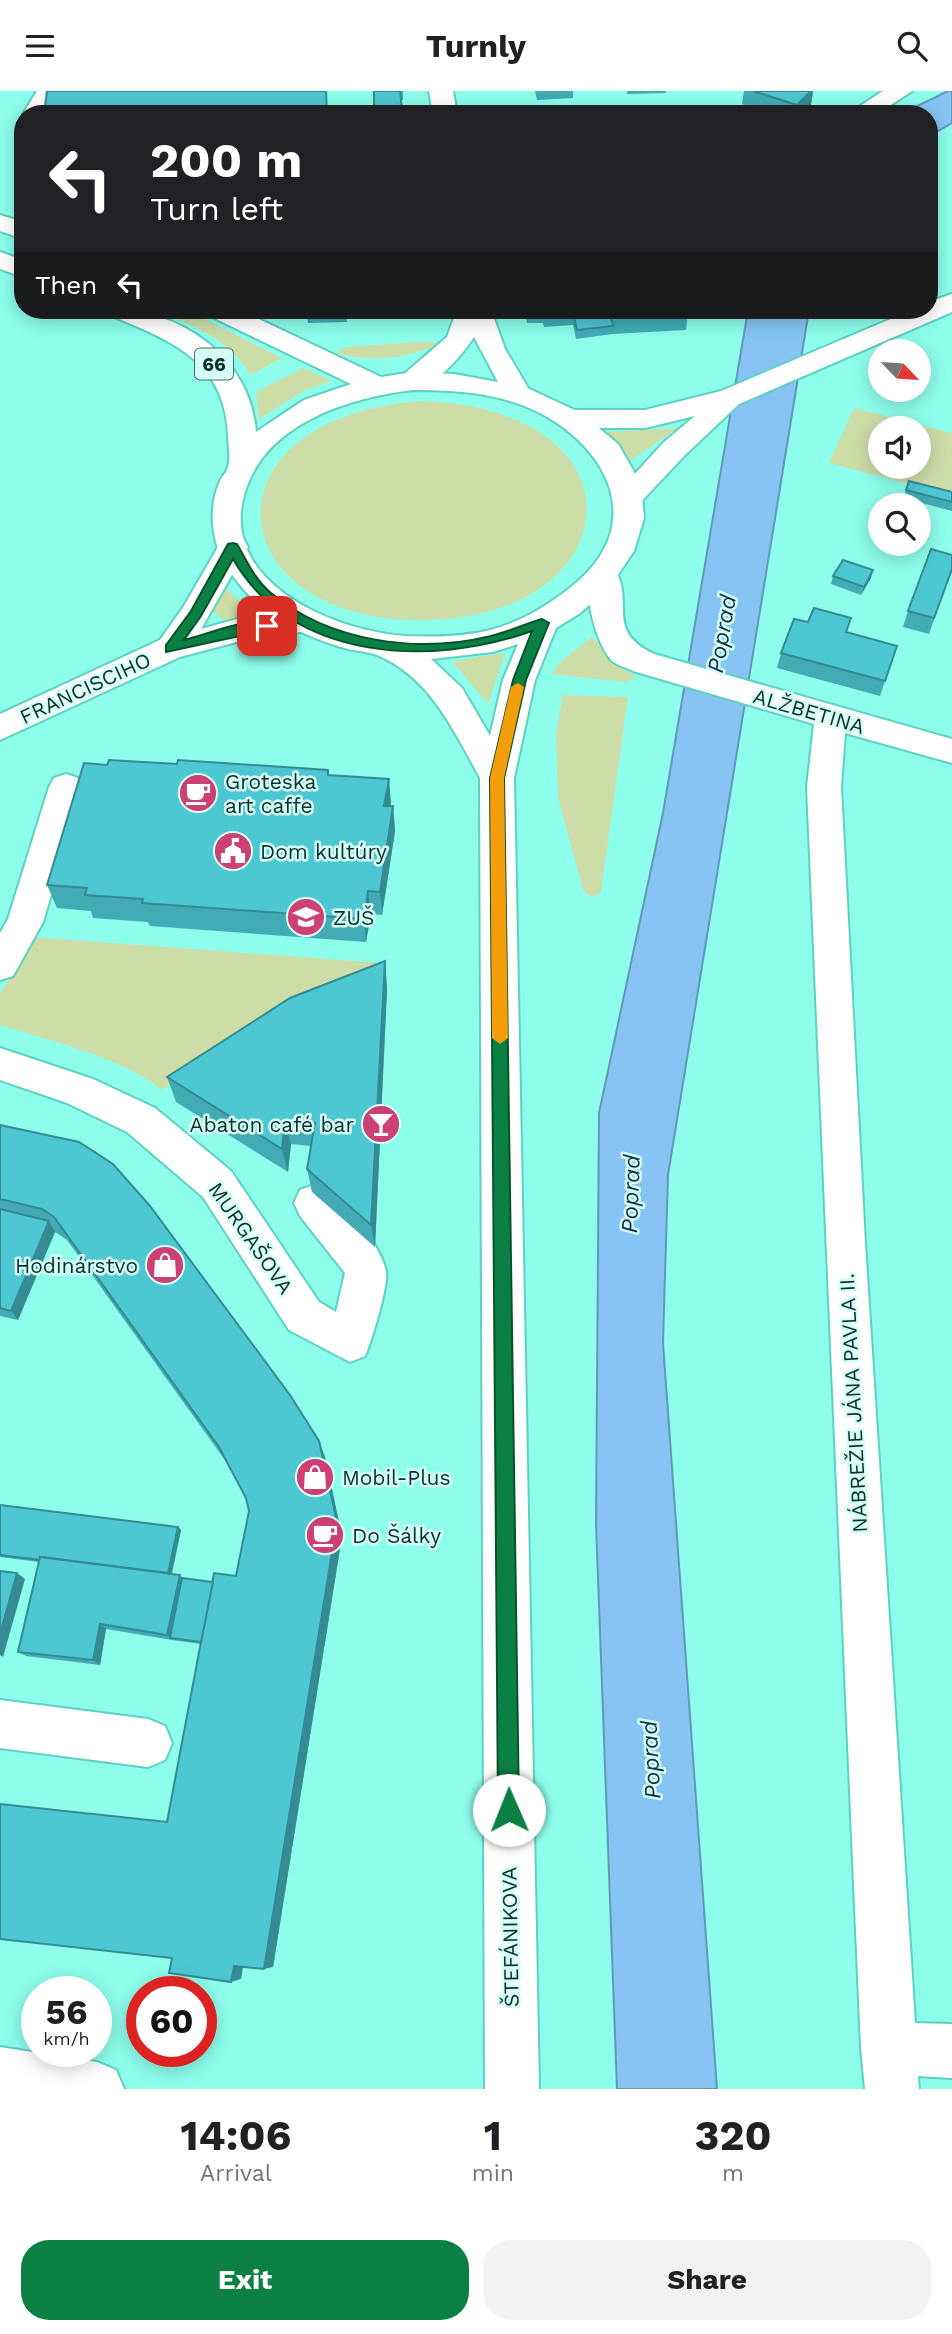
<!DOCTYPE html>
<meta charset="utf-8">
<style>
:root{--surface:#fff;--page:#f2f2f2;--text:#202124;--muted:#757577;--accent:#0b8043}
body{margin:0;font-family:"Work Sans",sans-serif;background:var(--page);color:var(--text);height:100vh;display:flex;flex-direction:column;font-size:26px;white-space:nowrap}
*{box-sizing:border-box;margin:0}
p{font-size:23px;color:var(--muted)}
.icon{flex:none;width:38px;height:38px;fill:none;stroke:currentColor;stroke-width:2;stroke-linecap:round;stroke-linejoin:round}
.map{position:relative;height:1998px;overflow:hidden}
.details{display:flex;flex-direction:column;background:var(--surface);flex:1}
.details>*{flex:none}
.guide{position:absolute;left:14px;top:14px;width:924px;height:214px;border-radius:28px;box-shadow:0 4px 18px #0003;background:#202124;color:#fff;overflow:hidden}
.needle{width:46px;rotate:115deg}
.controls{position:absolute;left:868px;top:248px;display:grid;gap:14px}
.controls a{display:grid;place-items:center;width:63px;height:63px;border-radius:50%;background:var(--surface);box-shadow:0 4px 18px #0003;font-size:35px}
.speed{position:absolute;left:21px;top:1885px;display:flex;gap:14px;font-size:35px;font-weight:700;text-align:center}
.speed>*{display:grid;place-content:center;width:91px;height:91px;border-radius:50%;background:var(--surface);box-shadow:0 4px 18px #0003;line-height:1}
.speed small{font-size:18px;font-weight:400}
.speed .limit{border:10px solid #d22;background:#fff;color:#111}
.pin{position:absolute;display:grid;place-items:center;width:60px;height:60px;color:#fff;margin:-30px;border-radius:14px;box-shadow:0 4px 10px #0006}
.me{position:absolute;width:77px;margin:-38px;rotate:359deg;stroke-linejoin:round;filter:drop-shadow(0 0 5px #0008)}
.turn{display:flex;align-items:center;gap:24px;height:147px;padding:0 21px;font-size:32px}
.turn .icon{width:91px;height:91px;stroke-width:2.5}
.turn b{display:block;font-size:49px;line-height:60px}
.then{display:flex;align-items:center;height:66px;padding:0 21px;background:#0003;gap:14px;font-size:26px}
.eta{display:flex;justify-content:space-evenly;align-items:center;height:119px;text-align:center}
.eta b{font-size:42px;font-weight:700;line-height:49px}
.button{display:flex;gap:14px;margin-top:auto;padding:14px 21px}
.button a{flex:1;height:80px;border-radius:28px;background:var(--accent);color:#fff;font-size:28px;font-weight:700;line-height:80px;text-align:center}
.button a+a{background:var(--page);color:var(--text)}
header{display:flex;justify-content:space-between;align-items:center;height:91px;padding:0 21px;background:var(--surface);font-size:32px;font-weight:700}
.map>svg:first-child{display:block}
.green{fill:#ccdda8;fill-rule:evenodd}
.water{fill:#87c4f3;stroke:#6298b7;stroke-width:2}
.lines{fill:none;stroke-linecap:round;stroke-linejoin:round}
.minor-casing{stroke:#5ed1c0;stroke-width:4}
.major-casing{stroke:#5ed1c0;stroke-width:4}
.minor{fill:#fff;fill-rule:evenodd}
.major{fill:#fff;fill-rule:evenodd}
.wall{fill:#42abb4}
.shaded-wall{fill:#368b92}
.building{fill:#4dc7d1;stroke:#368b92;stroke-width:2}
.route{fill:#0b8043;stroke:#07532c;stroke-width:2}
.slow{fill:#f59e0b}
.labels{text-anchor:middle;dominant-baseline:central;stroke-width:5;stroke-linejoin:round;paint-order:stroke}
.shield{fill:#d5fef6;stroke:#486e69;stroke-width:2}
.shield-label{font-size:19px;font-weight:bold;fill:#0b312c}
.street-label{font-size:21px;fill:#0b312c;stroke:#d5fef6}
.poi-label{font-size:21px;fill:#0b312c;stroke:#d5fef6;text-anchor:start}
.water-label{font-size:23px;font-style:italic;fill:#0d3047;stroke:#d5fef6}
</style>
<header><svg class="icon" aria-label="menu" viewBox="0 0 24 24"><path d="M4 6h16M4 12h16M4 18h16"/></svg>Turnly<svg class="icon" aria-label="search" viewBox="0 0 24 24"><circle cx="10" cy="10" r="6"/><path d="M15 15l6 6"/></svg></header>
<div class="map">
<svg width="952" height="1998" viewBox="0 0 952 1998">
<rect width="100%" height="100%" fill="#8dfeec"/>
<g class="green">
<path d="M156,219H186L282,267L250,284C231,249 192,234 156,219Z"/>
<path d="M427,250L438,253C405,269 371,271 335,262L346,256Z"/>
<polygon points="303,277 332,290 305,299 259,328 256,301"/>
<path d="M421,310C650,317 632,525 426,529C218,533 195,327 421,310Z"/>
<path d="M854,317L952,342V404L829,372ZM880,338H919V376H880Z"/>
<polygon points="678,337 627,372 607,341"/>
<polygon points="222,493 254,525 226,531 210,518"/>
<polygon points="592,546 617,574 637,586 625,591 551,583 560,571"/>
<polygon points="505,562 488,613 452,570"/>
<polygon points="563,604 628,606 601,801 592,806 583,799 558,706 556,642"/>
<path d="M33,846L380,872L270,920L162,999C124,967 47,949 0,934V903Z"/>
</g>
<g class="water">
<polygon points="948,0 952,0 952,32 929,45 929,23 901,23"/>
<polygon points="748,219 809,219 668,1084 663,1252 717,1998 617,1998 596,1433 599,1022 663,722"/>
</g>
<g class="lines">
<g class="minor-casing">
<g id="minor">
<polygon points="37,0 72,0 68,5 54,10 47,23 23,23"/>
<polygon points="429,0 453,0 457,23 433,23"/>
<polygon points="883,0 912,0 877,23 848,23"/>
<polygon points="952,203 952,221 739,313 684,365 638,414 628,417 618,414 613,407 664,351 695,325 645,337 571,337 561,334 557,328 561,322 571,319 645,319 721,300 912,219 929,219 929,211"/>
<path d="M457,219H491L505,258L531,302L527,308L517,311L507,308L474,246C460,267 430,303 403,296L399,290L403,284L447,246Z"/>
<path d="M233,446L244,449L248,456L201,538C235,529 281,513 316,523L321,531L316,539L248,548L180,566L0,649V623L160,549L184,515L222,449Z"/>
<path d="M604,475L615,479C635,513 604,539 654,563L952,648V672L845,642L841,696L865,1152L915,1932L952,1933V1987L918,1985L919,1998H865L861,1957L807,696L814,633L633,580C627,577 617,574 612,570C596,553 581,499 593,479Z"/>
<polygon points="66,683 78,687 83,696 43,831 13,885 0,889 0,842 8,828 49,696 54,687"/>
<path d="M0,957L93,988L155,1017L231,1080L319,1211L336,1221L345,1182L300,1125L294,1112L300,1099L314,1094C340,1103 380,1152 386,1180C389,1193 371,1252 365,1265L350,1271L289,1239L203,1106L127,1041L67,1012L0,989Z"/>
<polygon points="0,1609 148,1628 165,1635 172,1652 165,1669 148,1676 0,1657"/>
<polygon points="0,1956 97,1971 116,1979 124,1998 0,1998"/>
</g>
</g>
<g class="major-casing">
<g id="major">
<polygon points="0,124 23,131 23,148 0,140"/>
<polygon points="0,161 23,169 23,186 0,178"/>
<path d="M108,219C179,216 251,267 256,341L304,309L351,293L210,225L206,219H240L381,286L413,281L454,283L525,296L581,322L618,353L641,393L644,427L634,460L609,497L579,523L556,537L535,589L514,687L539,1998H485L480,687C454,640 430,586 377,564C366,560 352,560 341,556C292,541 255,520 227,476C211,451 208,417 220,390C222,385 227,381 228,376C231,367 228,353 228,344C225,270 172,250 112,225ZM413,299C450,299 487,301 522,314C600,344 652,426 577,491C551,513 522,531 490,539C463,546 433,546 406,545C330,540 208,487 249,390C275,329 354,306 413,299ZM518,553L503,589L490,645L462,597L431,568L493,561Z"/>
</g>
</g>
<use href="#minor" class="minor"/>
<use href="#major" class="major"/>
</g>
<g class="wall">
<polygon points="374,0 403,0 403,9 401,9 402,23 375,23"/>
<polygon points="535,0 573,0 573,7 537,9"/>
<polygon points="627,0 666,0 666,2 627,3"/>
<polygon points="744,0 813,0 811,14 801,23 772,23 742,13"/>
<polygon points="306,219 346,219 347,231 308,232"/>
<polygon points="384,219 424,219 424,224 385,227"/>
<polygon points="525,219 687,219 688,223 686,239 612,243 576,248 573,234 544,236 543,232 527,232"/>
<polygon points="906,399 952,401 952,420 903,407"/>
<polygon points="952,478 929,543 903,536 908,520"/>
<polygon points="833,485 871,487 861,504 831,493"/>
<polygon points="847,541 897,555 880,605 777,577 781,562"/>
<polygon points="329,684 389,688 390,715 393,715 395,740 382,824 371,823 366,851 150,835 148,831 93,827 91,820 57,817 47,794"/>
<polygon points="385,870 387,898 375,1156 312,1101 307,1078 311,1055 291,1053 288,1081 176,1011 167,986"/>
<polygon points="0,1034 325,1366 342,1445 273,1876 243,1876 241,1888 172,1867 167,1731 201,1553 172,1549 106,1538 100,1574 26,1565 18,1561 39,1471 0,1466 0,1414 178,1436 181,1439 172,1483 180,1484 182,1487 213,1491 236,1485 249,1420 246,1407 227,1372 67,1149 55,1141 18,1229 0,1225"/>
</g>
<g class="shaded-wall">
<polygon points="811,0 813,0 811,14 801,23 795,23 797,14"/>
<polygon points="873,479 871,487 861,504 864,496"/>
<polygon points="389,688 391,712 386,739 384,715"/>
<polygon points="393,715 395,740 382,824 380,801"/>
<polygon points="368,800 371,823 366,851 364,828"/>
<polygon points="385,870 387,898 375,1156 371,1134"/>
<polygon points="285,1029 291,1053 288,1081 282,1058"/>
<polygon points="49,1130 55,1141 18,1229 11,1220"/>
<polygon points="319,1350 325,1366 342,1445 273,1876 264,1878"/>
<polygon points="178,1436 181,1439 170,1488 168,1485"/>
<polygon points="17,1482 25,1488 3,1566 0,1564 0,1543"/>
<polygon points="180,1484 185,1490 170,1547 167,1544"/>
<polygon points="100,1533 106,1538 100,1574 93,1569"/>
<polygon points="243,1873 241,1888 231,1891 234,1875"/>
</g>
<g class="building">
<polygon points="47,0 326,0 327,23 44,23"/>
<polygon points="374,0 400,0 402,18 374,19"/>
<polygon points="753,0 811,0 797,14"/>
<polygon points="579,219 609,219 613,235 577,239 574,226 579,226"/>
<polygon points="612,219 687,219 688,223 614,227"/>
<polygon points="909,390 952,401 952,411 906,399"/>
<polygon points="931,458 952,464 952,478 934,527 908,520"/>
<polygon points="843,469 873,479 864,496 833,485"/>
<polygon points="814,517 851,527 846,541 897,555 885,590 781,562 794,528 808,531"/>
<polygon points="109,669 177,673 178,669 328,679 328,684 389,688 384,715 393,715 380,801 368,800 364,828 142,812 143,808 85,804 87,797 47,794 84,672 107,674"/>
<polygon points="385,870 371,1134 307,1078 315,1032 285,1029 282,1058 167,986 290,907"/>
<polygon points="0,1034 79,1051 113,1073 150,1115 290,1304 319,1350 337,1431 264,1878 234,1875 231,1891 169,1882 172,1867 0,1848 0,1713 167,1731 214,1482 236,1485 249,1420 246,1407 219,1356 54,1126 42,1118 0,1108"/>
<polygon points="0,1118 49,1130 11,1220 0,1217"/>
<polygon points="0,1414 178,1436 168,1482 40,1466 40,1469 0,1464"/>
<polygon points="40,1466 180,1484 167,1544 100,1533 93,1569 18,1561"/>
<polygon points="0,1480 17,1482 0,1543"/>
<polygon points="182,1487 213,1491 201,1551 170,1547"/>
</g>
<path class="route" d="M233,452L237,453C247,470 255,489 271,502C329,551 418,563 491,545C508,541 525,533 542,528L549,532L526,589L504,687L519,1719L516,1727L509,1730L501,1727L498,1719L490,687L513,589L532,540C431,576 292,571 233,468L201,525L184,549C209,543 246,526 272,532V538L166,561V554L191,520L228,453Z"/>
<polygon class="slow" points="518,592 524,596 504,687 508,947 500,953 492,947 490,687 511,596"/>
<defs>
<g id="cafe-disc" transform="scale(2.0125)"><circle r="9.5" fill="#cc4073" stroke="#d5fef6"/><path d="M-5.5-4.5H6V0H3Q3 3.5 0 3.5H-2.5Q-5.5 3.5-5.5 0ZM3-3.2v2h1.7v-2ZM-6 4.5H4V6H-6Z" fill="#fff"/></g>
<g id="civic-disc" transform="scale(2.0125)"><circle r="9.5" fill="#cc4073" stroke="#d5fef6"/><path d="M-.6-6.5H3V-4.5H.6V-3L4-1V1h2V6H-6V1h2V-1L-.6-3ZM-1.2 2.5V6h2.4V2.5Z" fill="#fff"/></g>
<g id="school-disc" transform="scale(2.0125)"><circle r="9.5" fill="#cc4073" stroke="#d5fef6"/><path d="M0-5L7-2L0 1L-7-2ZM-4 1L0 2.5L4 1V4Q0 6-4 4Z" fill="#fff"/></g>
<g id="bar-disc" transform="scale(2.0125)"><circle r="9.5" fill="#cc4073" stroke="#d5fef6"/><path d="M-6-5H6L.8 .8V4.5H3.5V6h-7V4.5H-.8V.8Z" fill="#fff"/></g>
<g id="shop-disc" transform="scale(2.0125)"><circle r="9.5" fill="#cc4073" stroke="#d5fef6"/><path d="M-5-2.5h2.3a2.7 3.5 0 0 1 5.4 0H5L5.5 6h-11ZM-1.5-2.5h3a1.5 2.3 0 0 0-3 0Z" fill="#fff"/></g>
</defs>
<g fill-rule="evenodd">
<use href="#cafe-disc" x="198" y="702"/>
<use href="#civic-disc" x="233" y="760"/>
<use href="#school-disc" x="306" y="826"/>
<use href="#bar-disc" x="381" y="1033"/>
<use href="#shop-disc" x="165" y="1174"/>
<use href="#shop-disc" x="315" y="1386"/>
<use href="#cafe-disc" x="325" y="1444"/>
</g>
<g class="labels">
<rect class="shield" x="195" y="257.5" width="38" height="31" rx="5"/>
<g class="shield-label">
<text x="214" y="273">66</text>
</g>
<g class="street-label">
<text transform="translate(85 597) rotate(-25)">FRANCISCIHO</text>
<text transform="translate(809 620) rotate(16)">ALŽBETINA</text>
<text transform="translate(251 1147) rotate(55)">MURGAŠOVA</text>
<text transform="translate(853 1312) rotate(-93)">NÁBREŽIE JÁNA PAVLA II.</text>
<text transform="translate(510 1846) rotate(-91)">ŠTEFÁNIKOVA</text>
</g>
<g class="poi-label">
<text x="225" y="690">Groteska<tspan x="225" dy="24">art caffe</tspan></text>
<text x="260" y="760">Dom kultúry</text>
<text x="333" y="826">ZUŠ</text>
<text x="354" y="1033" text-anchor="end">Abaton café bar</text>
<text x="138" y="1174" text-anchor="end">Hodinárstvo</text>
<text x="342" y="1386">Mobil-Plus</text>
<text x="352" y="1444">Do Šálky</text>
</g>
<g class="water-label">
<text transform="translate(722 543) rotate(-80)">Poprad</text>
<text transform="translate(631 1103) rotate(-88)">Poprad</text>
<text transform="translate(651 1669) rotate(-93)">Poprad</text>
</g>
</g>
</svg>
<div class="controls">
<a><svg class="needle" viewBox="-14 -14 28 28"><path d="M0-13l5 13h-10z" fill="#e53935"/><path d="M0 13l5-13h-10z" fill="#757577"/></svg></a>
<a><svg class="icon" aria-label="sound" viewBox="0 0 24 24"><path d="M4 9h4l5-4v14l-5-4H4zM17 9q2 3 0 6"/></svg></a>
<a><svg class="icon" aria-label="search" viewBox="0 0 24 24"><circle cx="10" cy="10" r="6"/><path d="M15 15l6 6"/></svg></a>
</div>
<div class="speed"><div>56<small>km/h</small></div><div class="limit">60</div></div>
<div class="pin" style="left:267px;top:535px;background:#d93025"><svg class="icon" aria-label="arrive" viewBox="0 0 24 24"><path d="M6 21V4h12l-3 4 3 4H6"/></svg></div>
<svg class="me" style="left:509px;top:1719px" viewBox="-20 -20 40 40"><circle r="19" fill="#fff"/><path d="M0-13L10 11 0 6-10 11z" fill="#0b8043"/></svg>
<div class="guide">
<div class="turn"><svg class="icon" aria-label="left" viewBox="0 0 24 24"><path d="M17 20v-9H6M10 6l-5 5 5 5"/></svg><div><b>200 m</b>Turn left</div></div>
<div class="then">Then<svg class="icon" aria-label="left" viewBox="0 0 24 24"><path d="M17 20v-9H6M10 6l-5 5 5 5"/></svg></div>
</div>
</div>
<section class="details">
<div class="eta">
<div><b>14:06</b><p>Arrival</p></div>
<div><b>1</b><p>min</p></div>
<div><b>320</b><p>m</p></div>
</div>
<div class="button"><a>Exit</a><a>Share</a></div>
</section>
